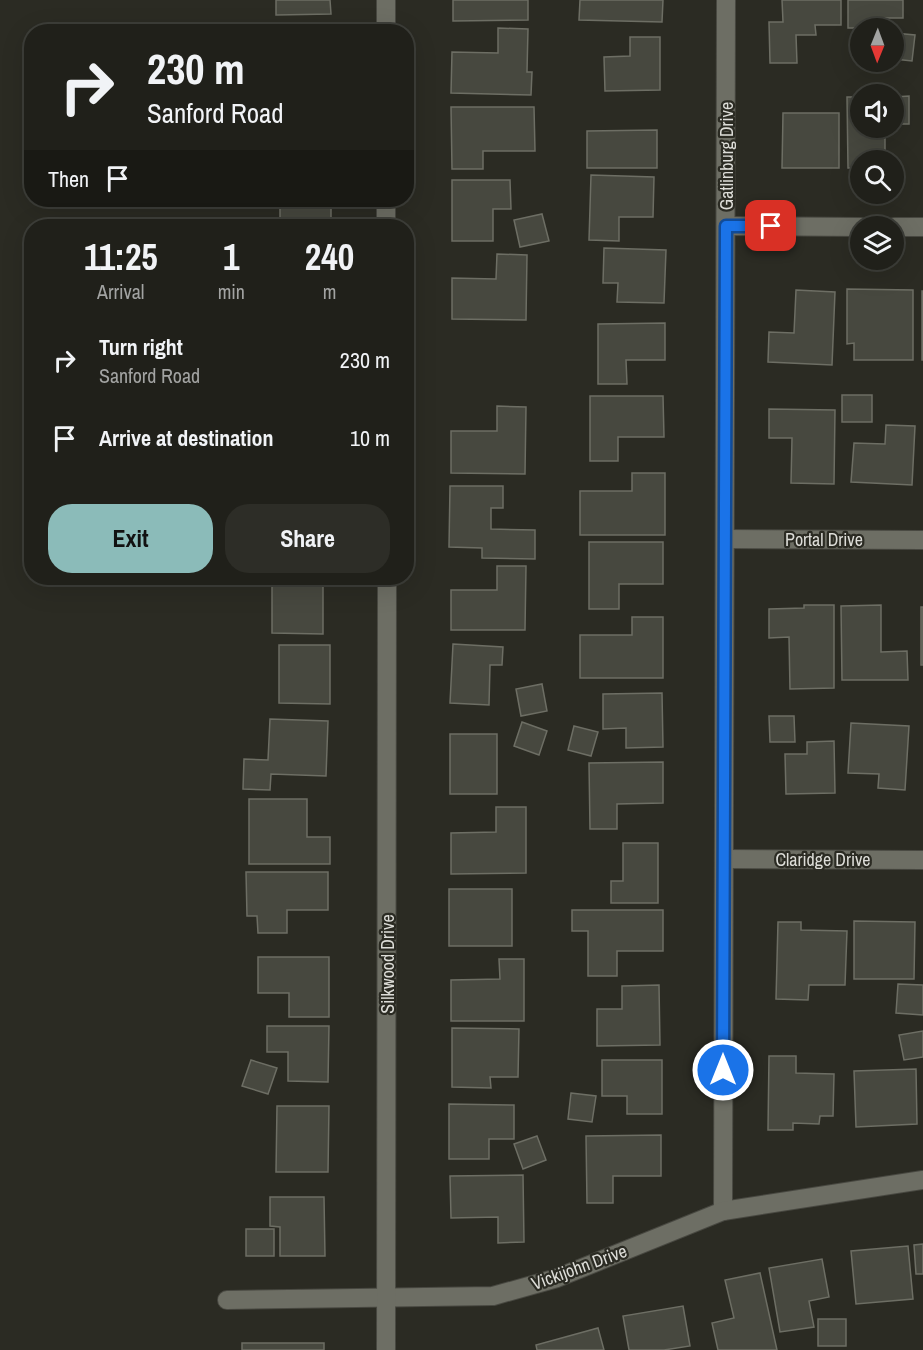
<!DOCTYPE html>
<style>
:root{--surface:#20201a;--page:#2d2d27;--text:#f1f3f6;--muted:#a2a3a2;--line:#3d3e39;--accent:#8bbbb9}
body{margin:0;font-family:"Archivo Narrow",sans-serif;background:var(--page);color:var(--text);height:100vh;display:flex;flex-direction:column;font-size:22px;white-space:nowrap}
*{box-sizing:border-box;margin:0}
p{font-size:20px;color:var(--muted)}
.icon{flex:none;width:33px;height:33px;fill:none;stroke:currentColor;stroke-width:2;stroke-linecap:round;stroke-linejoin:round}
.map{position:relative;flex:1;overflow:hidden}
.side{position:absolute;left:24px;top:219px;width:390px;height:366px;display:flex;flex-direction:column;background:var(--surface);border-radius:24px;box-shadow:0 6px 24px #0002,0 0 0 2px var(--line)}
.side>*{flex:none}
.guide{position:absolute;left:24px;top:24px;width:390px;height:183px;border-radius:24px;box-shadow:0 6px 24px #0002,0 0 0 2px var(--line);background:#20201a;color:var(--text);overflow:hidden}
.needle{width:39px;rotate:181deg}
.fabs{position:absolute;left:850px;top:18px;display:grid;gap:12px}
.fabs a{display:grid;place-items:center;width:54px;height:54px;border-radius:50%;background:var(--surface);box-shadow:0 6px 24px #0002,0 0 0 2px var(--line);font-size:30px}
.pin{position:absolute;display:grid;place-items:center;width:51px;height:51px;color:#fff;margin:-26px;border-radius:12px;box-shadow:0 3px 9px #0006}
.me{position:absolute;width:66px;margin:-33px;rotate:0deg;stroke-linejoin:round;filter:drop-shadow(0 0 4px #0008)}
.turn{display:flex;align-items:center;gap:21px;height:126px;padding:0 24px;font-size:27px}
.turn .icon{width:78px;height:78px;stroke-width:2.5}
.turn b{display:block;font-size:42px;line-height:51px}
.then{display:flex;align-items:center;height:57px;padding:0 24px;background:#0003;gap:12px;font-size:22px}
.eta{display:flex;justify-content:space-evenly;align-items:center;height:102px;text-align:center}
.eta b{font-size:36px;font-weight:800;line-height:42px}
.primary-button{display:flex;gap:12px;margin-top:auto;padding:12px 24px}
.primary-button a{flex:1;height:69px;border-radius:24px;background:var(--accent);color:#111;font-size:24px;font-weight:800;line-height:69px;text-align:center}
.primary-button a+a{background:var(--page);color:var(--text)}
ul{padding:0;list-style:none}
li{display:flex;align-items:center;gap:18px;height:78px;padding:0 24px}
li div{flex:1}
li b{display:block;font-size:22px}
li em{font-style:normal}
.map>svg:first-child{display:block}
.building{fill:#47483f;stroke:#6d6e64;stroke-width:1.5}
.lines{fill:none;stroke-linecap:round;stroke-linejoin:round}
.street-casing{stroke:#484841;stroke-width:20}
.street{stroke:#6d6e64;stroke-width:18}
.route-casing{stroke:#114b97;stroke-width:15}
.route{stroke:#1a73e8;stroke-width:10}
.labels{text-anchor:middle;dominant-baseline:central;stroke-width:4.5;stroke-linejoin:round;paint-order:stroke}
.street-label{font-size:18px;fill:#ddddd8;stroke:#2b2b23}
</style>
<div class="map">
<svg width="923" height="1350" viewBox="0 0 923 1350">
<rect width="100%" height="100%" fill="#2b2b23"/>
<g class="building">
<polygon points="276,0 330,0 331,14 276,15"/>
<polygon points="453,0 528,0 528,20 453,21"/>
<polygon points="580,0 663,0 662,22 579,20"/>
<polygon points="782,0 841,0 841,25 815,25 816,35 796,35 797,63 770,63 769,22 783,22"/>
<polygon points="848,0 903,0 903,18 880,18 880,28 848,28"/>
<polygon points="498,28 528,29 527,72 532,72 531,95 451,93 452,52 498,53"/>
<polygon points="894,33 915,35 912,61 894,59"/>
<polygon points="630,37 660,37 660,90 605,91 604,57 630,56"/>
<polygon points="909,96 909,124 894,124 894,97"/>
<polygon points="847,97 861,97 861,128 885,128 885,160 861,160 861,168 848,168"/>
<polygon points="451,107 534,107 535,151 483,151 483,169 452,169"/>
<polygon points="783,113 839,113 839,168 782,168"/>
<polygon points="657,130 657,168 587,168 587,131"/>
<polygon points="591,175 654,177 653,217 619,217 619,241 589,240"/>
<polygon points="452,180 510,180 511,209 493,209 493,241 452,241"/>
<rect x="280" y="200" width="51" height="26"/>
<polygon points="542,214 549,241 520,247 514,220"/>
<polygon points="604,248 666,250 664,303 617,302 618,283 603,283"/>
<polygon points="497,254 527,255 526,320 452,319 452,278 496,279"/>
<polygon points="847,289 913,290 913,360 854,360 854,343 847,344"/>
<polygon points="796,290 835,292 832,365 768,362 769,332 794,333"/>
<rect x="922" y="291" width="1" height="69"/>
<polygon points="665,323 665,360 626,360 627,384 598,384 598,324"/>
<rect x="842" y="395" width="30" height="27"/>
<polygon points="590,396 663,396 664,437 618,437 618,461 590,461"/>
<polygon points="497,406 526,407 525,474 451,473 451,431 497,431"/>
<polygon points="769,409 835,410 834,484 791,483 792,438 769,438"/>
<polygon points="886,425 915,426 912,485 851,482 854,443 885,444"/>
<polygon points="632,473 665,473 665,535 580,535 580,491 632,491"/>
<polygon points="450,486 503,486 503,508 491,508 491,529 535,530 535,559 482,558 482,548 449,547"/>
<polygon points="589,542 663,542 663,584 619,584 619,609 589,609"/>
<polygon points="497,566 526,566 525,630 451,630 451,590 497,590"/>
<polygon points="272,578 323,578 323,634 272,633"/>
<polygon points="804,605 834,605 834,688 790,689 789,637 769,638 769,609 804,608"/>
<polygon points="881,605 881,652 907,651 908,680 842,680 841,606"/>
<rect x="921" y="607" width="2" height="58"/>
<polygon points="632,617 663,617 663,678 580,678 580,635 632,635"/>
<polygon points="453,644 503,647 502,665 490,665 489,705 450,703"/>
<polygon points="279,645 330,645 330,704 279,703"/>
<polygon points="542,684 547,711 521,716 516,689"/>
<polygon points="662,693 663,747 626,748 626,728 603,729 603,694"/>
<polygon points="769,716 794,716 795,742 770,742"/>
<polygon points="270,719 328,721 326,776 271,774 270,790 243,789 244,759 268,760"/>
<polygon points="522,722 547,731 539,755 514,746"/>
<polygon points="851,723 909,726 905,790 878,788 879,774 848,773"/>
<polygon points="574,726 598,732 591,756 568,750"/>
<rect x="450" y="734" width="47" height="60"/>
<polygon points="834,741 835,793 786,794 785,754 807,754 807,742"/>
<polygon points="663,762 663,803 617,804 617,829 590,829 589,763"/>
<polygon points="249,799 307,799 307,837 330,837 330,864 249,864"/>
<polygon points="496,807 526,807 526,873 451,874 451,833 496,832"/>
<polygon points="623,843 658,843 658,903 611,903 611,881 623,881"/>
<polygon points="246,872 328,872 328,910 287,910 287,933 258,933 257,916 247,916"/>
<rect x="449" y="889" width="63" height="57"/>
<polygon points="572,910 663,910 663,951 617,951 617,976 588,976 588,931 572,931"/>
<polygon points="854,921 915,922 914,979 854,979"/>
<polygon points="778,922 801,922 801,930 847,931 845,985 809,985 808,1000 776,999"/>
<polygon points="258,957 329,957 329,1017 289,1017 289,993 258,993"/>
<polygon points="499,959 524,959 524,1021 451,1021 451,980 500,979"/>
<polygon points="898,984 923,985 923,1015 896,1013"/>
<polygon points="659,985 660,1045 597,1046 597,1009 622,1009 622,986"/>
<polygon points="267,1026 329,1026 328,1082 288,1081 288,1052 267,1052"/>
<polygon points="452,1028 519,1029 518,1077 490,1077 491,1088 452,1087"/>
<polygon points="923,1031 923,1057 904,1060 899,1035"/>
<polygon points="769,1056 796,1056 796,1073 834,1074 833,1116 820,1116 819,1124 793,1123 793,1130 768,1130"/>
<polygon points="251,1060 277,1068 268,1094 242,1086"/>
<polygon points="602,1060 662,1060 662,1114 627,1114 627,1096 602,1096"/>
<polygon points="916,1069 917,1124 856,1127 854,1071"/>
<polygon points="571,1093 596,1096 592,1122 568,1119"/>
<polygon points="449,1104 514,1105 514,1139 489,1139 489,1159 449,1159"/>
<polygon points="277,1106 329,1106 328,1172 276,1172"/>
<polygon points="661,1135 661,1176 613,1176 613,1203 587,1203 586,1136"/>
<polygon points="537,1136 546,1160 523,1169 514,1144"/>
<polygon points="523,1175 524,1242 498,1243 498,1217 451,1218 450,1176"/>
<polygon points="270,1197 324,1197 325,1256 280,1256 280,1227 270,1226"/>
<rect x="246" y="1229" width="28" height="27"/>
<polygon points="923,1244 923,1274 916,1274 914,1245"/>
<polygon points="908,1246 913,1299 856,1304 851,1251"/>
<polygon points="822,1259 829,1297 809,1301 814,1327 780,1332 769,1268"/>
<polygon points="760,1273 777,1350 718,1350 712,1323 734,1318 725,1280"/>
<polygon points="683,1306 690,1346 664,1350 629,1350 623,1316"/>
<rect x="818" y="1319" width="28" height="27"/>
<polygon points="598,1328 604,1350 537,1350 536,1345"/>
<rect x="242" y="1343" width="82" height="7"/>
</g>
<g class="lines">
<g class="street-casing">
<g id="street">
<polyline points="386,0 386,32"/>
<polyline points="386,200 386,226"/>
<polyline points="726,226 861,227"/>
<polyline points="894,227 923,227"/>
<polyline points="725,539 923,540"/>
<polyline points="724,859 923,860"/>
<polyline points="723,1211 726,0"/>
<polyline points="227,1300 493,1296 557,1278 723,1211 923,1180"/>
<polyline points="386,1350 387,578"/>
</g>
</g>
<use href="#street" class="street"/>
</g>
<g class="lines">
<g class="route-casing">
<polyline id="route" points="723,1070 726,226 771,226"/>
</g>
<use href="#route" class="route"/>
</g>
<g class="labels">
<g class="street-label">
<text transform="translate(726 156) rotate(-90)">Gatlinburg Drive</text>
<text x="824" y="539">Portal Drive</text>
<text x="823" y="859">Claridge Drive</text>
<text transform="translate(387 964) rotate(-90)">Silkwood Drive</text>
<text transform="translate(579 1267) rotate(-20)">Vickijohn Drive</text>
</g>
</g>
</svg>
<div class="fabs">
<a><svg class="needle" viewBox="-14 -14 28 28"><path d="M0-13l5 13h-10z" fill="#e53935"/><path d="M0 13l5-13h-10z" fill="#a2a3a2"/></svg></a>
<a><svg class="icon" aria-label="sound" viewBox="0 0 24 24"><path d="M4 9h4l5-4v14l-5-4H4zM17 9q2 3 0 6"/></svg></a>
<a><svg class="icon" aria-label="search" viewBox="0 0 24 24"><circle cx="10" cy="10" r="6"/><path d="M15 15l6 6"/></svg></a>
<a><svg class="icon" aria-label="layers" viewBox="0 0 24 24"><path d="M12 4l9 5-9 5-9-5zM3 14l9 5 9-5"/></svg></a>
</div>
<div class="pin" style="left:771px;top:226px;background:#d93025"><svg class="icon" aria-label="arrive" viewBox="0 0 24 24"><path d="M6 21V4h12l-3 4 3 4H6"/></svg></div>
<svg class="me" style="left:723px;top:1070px" viewBox="-20 -20 40 40"><circle r="17" fill="#1a73e8" stroke="#fff" stroke-width="3"/><path d="M0-11L8 9 0 5-8 9z" fill="#fff"/></svg>
<div class="guide">
<div class="turn"><svg class="icon" aria-label="right" viewBox="0 0 24 24"><path d="M7 20v-9h11M14 6l5 5-5 5"/></svg><div><b>230 m</b>Sanford Road</div></div>
<div class="then">Then<svg class="icon" aria-label="arrive" viewBox="0 0 24 24"><path d="M6 21V4h12l-3 4 3 4H6"/></svg></div>
</div>
<section class="side">
<div class="eta">
<div><b>11:25</b><p>Arrival</p></div>
<div><b>1</b><p>min</p></div>
<div><b>240</b><p>m</p></div>
</div>
<ul>
<li><svg class="icon" aria-label="right" viewBox="0 0 24 24"><path d="M7 20v-9h11M14 6l5 5-5 5"/></svg><div><b>Turn right</b><p>Sanford Road</p></div><em>230 m</em></li>
<li><svg class="icon" aria-label="arrive" viewBox="0 0 24 24"><path d="M6 21V4h12l-3 4 3 4H6"/></svg><div><b>Arrive at destination</b></div><em>10 m</em></li>
</ul>
<div class="primary-button"><a>Exit</a><a>Share</a></div>
</section>
</div>
